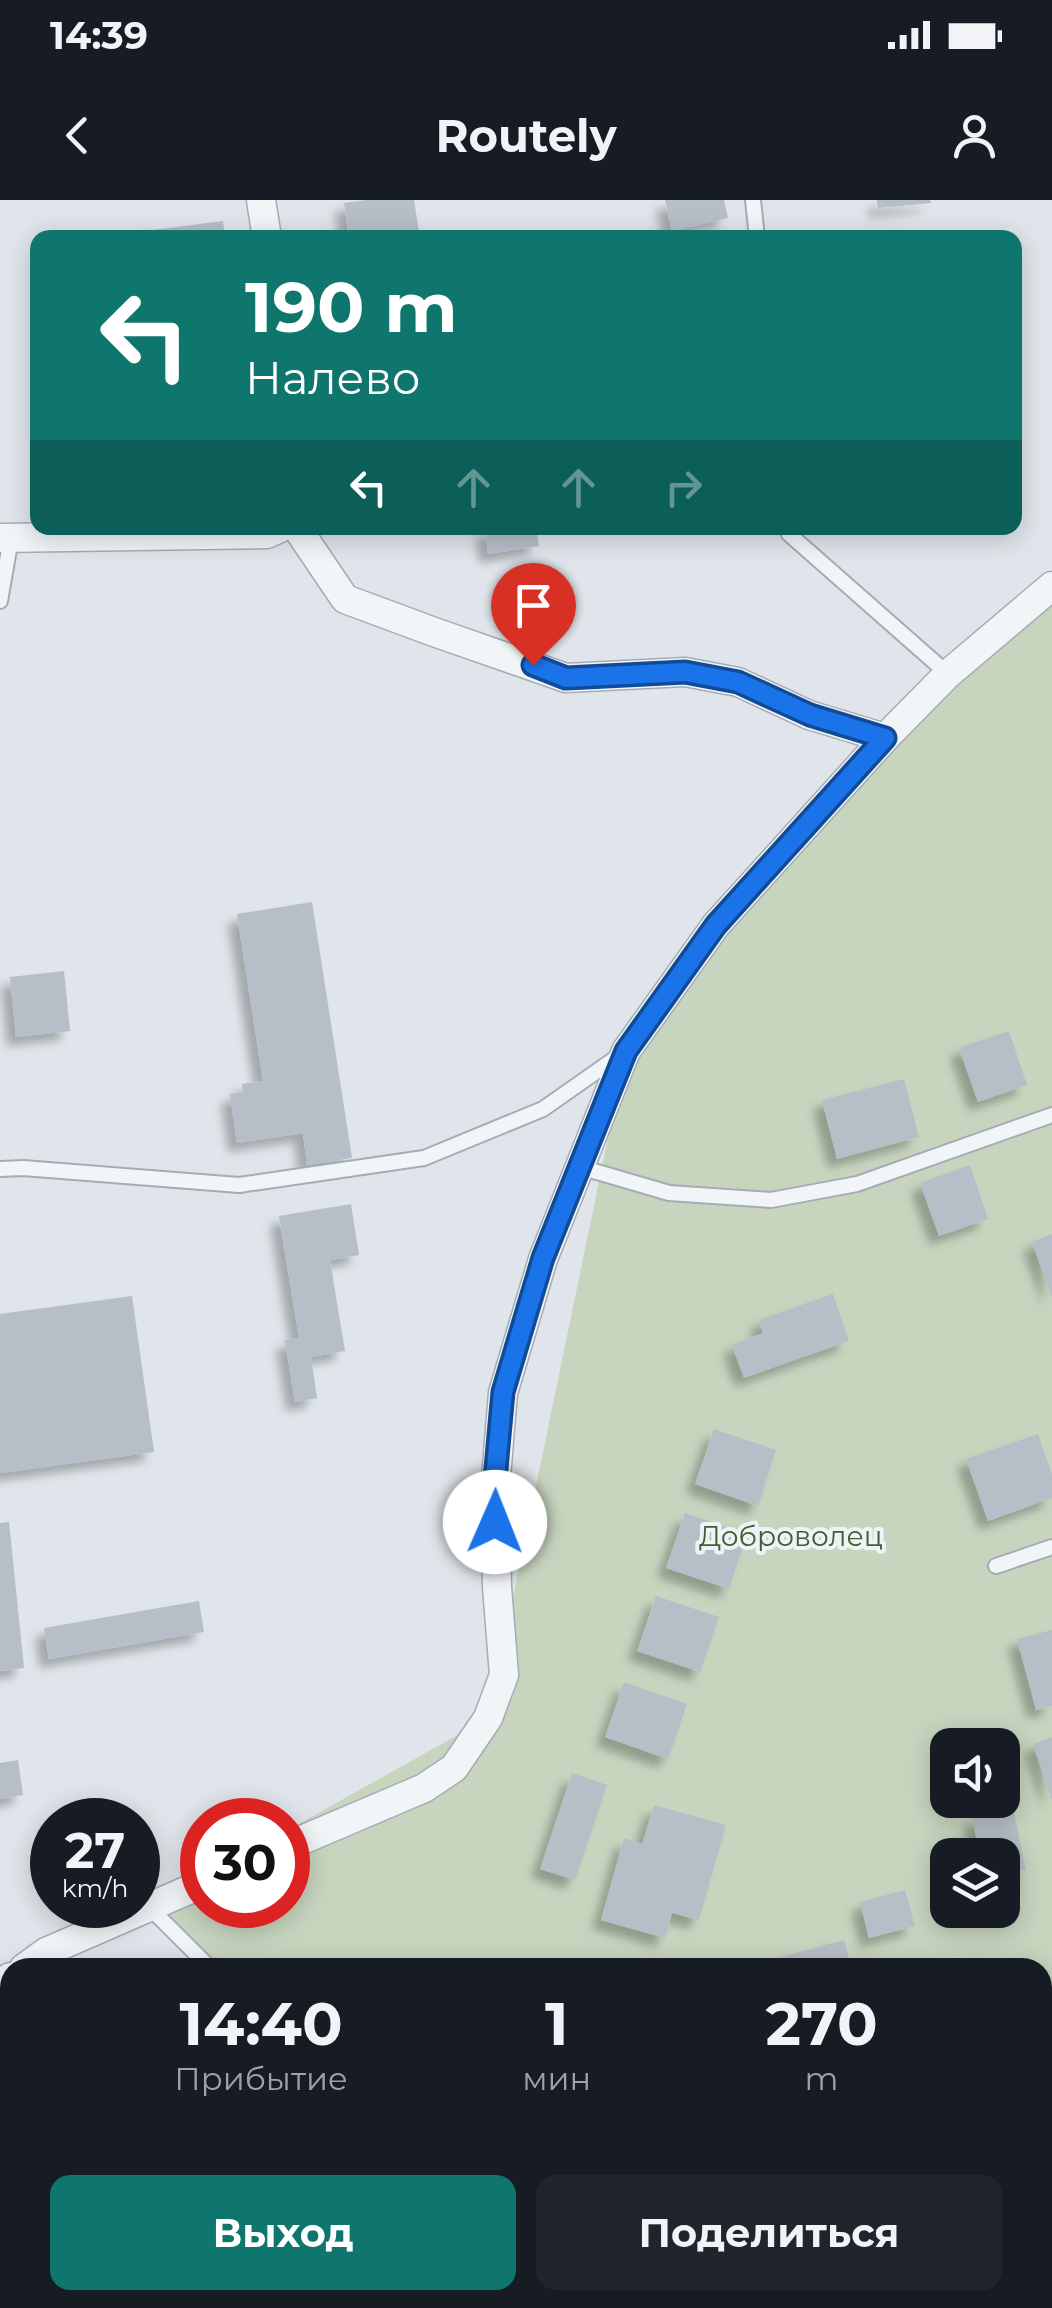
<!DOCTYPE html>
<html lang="ru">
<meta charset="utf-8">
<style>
:root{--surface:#171b24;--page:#20242c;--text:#f1f3f6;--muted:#9ea1a6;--accent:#0f766e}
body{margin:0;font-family:Montserrat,sans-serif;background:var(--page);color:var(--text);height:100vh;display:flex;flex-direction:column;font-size:38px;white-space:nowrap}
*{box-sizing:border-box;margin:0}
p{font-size:32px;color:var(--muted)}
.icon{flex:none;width:55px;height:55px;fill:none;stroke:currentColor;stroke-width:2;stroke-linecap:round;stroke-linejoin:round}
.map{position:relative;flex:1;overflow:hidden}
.side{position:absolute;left:0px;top:1758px;width:1052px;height:352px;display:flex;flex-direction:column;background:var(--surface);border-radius:30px 30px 0 0;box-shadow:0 5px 25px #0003}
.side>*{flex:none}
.hud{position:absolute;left:30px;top:30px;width:992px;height:305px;border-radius:20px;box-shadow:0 5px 25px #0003;background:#0f766e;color:#fff;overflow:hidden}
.fabs{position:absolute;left:930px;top:1528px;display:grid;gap:20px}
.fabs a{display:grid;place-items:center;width:90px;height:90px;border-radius:20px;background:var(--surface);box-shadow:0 5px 25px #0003;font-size:50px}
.speed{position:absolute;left:30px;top:1598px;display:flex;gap:20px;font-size:50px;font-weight:700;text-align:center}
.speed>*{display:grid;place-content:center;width:130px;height:130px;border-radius:50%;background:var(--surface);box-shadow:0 5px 25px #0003;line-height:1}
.speed small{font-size:25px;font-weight:400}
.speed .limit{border:15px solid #d22;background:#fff;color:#111}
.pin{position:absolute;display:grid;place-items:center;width:85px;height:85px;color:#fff;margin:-102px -42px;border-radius:50% 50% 50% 0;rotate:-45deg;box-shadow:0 0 10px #0007}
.pin .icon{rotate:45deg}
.me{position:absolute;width:110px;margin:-55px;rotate:1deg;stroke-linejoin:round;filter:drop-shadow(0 0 8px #0008)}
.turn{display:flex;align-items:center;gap:35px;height:210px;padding:0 50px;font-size:45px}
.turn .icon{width:130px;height:130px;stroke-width:2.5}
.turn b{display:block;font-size:70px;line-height:85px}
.lanes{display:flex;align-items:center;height:95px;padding:0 50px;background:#0003;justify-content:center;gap:50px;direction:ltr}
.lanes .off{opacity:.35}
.eta{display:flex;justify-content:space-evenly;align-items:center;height:170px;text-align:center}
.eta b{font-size:60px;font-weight:700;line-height:70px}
.cta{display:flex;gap:20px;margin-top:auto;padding:20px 50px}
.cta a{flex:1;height:115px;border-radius:20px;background:var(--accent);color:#fff;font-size:40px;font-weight:700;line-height:115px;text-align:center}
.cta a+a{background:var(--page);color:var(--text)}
.status{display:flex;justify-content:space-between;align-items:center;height:70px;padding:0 50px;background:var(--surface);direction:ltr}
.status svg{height:28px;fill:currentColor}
header{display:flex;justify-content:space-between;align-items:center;height:130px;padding:0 50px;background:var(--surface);font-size:45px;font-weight:700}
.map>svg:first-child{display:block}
.green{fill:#c7d5bf;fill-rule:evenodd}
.building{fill:#b6bec8;filter:url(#shadow)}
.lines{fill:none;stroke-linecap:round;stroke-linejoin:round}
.lane-casing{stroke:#a4acb5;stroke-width:18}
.street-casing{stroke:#a4acb5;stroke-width:31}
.lane{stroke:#f2f5f8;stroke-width:14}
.street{stroke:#f2f5f8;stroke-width:28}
.route-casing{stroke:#114b97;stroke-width:25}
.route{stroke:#1a73e8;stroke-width:18}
.labels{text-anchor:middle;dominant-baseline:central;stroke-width:8;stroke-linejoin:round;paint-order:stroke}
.park-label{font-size:28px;fill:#406032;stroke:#eff3f7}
</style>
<div class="status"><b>14:39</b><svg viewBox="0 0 49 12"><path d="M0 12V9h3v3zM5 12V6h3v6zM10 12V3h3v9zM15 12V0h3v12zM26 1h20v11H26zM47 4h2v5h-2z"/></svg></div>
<header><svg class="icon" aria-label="back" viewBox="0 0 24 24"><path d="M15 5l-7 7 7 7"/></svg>Routely<svg class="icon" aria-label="person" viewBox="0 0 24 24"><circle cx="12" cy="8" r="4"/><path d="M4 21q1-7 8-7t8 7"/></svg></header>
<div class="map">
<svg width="1052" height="2108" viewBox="0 0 1052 2108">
<defs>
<filter id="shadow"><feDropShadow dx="-9" dy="9" stdDeviation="5" flood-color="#0004"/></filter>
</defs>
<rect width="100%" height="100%" fill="#dfe5ea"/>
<path class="green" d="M1052,394V1833L1043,1836L1042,1768L197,1767L149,1707L202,1677V1705H288V1630L488,1518L626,851L948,474ZM948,1545H1002V1600H948ZM948,1655H1002V1710H948Z"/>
<g class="building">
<polygon points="367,0 414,0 420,38 349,38 344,3"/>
<polygon points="665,0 724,0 728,18 672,31"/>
<polygon points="877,0 930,0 931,3 878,8"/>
<polygon points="223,21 225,38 146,38 145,31"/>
<polygon points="485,328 536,328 539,346 488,354"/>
<polygon points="312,702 352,958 307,965 303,933 237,943 230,894 243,892 242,884 263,881 237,714"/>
<polygon points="64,771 70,831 16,837 10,777"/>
<polygon points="1009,831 1027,885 978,902 959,848"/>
<polygon points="904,879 919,937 837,959 822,900"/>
<polygon points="970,965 988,1019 939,1036 920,983"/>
<polygon points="351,1004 359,1055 330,1060 345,1151 311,1157 317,1198 295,1202 285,1140 299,1138 279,1016"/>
<polygon points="1052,1034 1052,1097 1032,1042"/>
<polygon points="833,1094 849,1141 744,1178 732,1145 763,1133 759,1120"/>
<polygon points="132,1096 154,1252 0,1273 0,1114"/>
<polygon points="714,1229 776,1250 758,1306 695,1284"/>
<polygon points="1038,1234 1052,1274 1052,1298 988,1321 966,1259"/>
<polygon points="685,1313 747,1334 729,1389 666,1368"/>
<polygon points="9,1322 24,1468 0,1471 0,1323"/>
<polygon points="656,1396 719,1417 700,1472 637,1451"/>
<polygon points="199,1401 204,1432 49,1459 44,1428"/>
<polygon points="1052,1430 1052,1506 1036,1510 1017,1439"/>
<polygon points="624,1482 687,1504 668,1559 605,1537"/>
<polygon points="1052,1537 1052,1598 1051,1598 1033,1544"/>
<polygon points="18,1560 23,1595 0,1599 0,1563"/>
<polygon points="572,1573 607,1585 575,1680 540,1669"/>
<polygon points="654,1605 726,1625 699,1720 672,1713 665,1738 601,1720 624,1638 642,1644"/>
<polygon points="1013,1609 1026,1670 1002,1675 1002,1655 980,1655 972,1618"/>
<polygon points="905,1690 915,1726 869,1738 860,1702"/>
<polygon points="844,1740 851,1768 772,1768 770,1760"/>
<polygon points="1052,2012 1052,2091 1042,2098 1042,2019"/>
<polygon points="828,2100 885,2100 889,2108 829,2108 826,2101"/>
<polygon points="963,2100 1005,2100 1009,2108 968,2108"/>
</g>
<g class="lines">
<g class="lane-casing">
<g id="lane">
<polyline points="753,0 757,38"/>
<polyline points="788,328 789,334 948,474"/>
<polyline points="0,401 11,338"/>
<polyline points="580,967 669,993 771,1000 857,984 1052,915"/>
<polyline points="0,969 23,968 239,985 424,958 543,909 620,855"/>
<polyline points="996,1366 1052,1347"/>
<polyline points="149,1707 210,1768"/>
<polyline points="1042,1825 1052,1821"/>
<polyline points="509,2100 520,2108"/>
<polyline points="352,2108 358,2100"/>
<polyline points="538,2108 549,2100"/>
</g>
</g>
<g class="street-casing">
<g id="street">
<polyline points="261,0 267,38"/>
<polyline points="297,328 345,399 434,432 566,478 685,472 738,482 809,515 885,538"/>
<polyline points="0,338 267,334 280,328"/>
<polyline points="288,1646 424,1588 454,1568 488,1518 504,1475 497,1387 495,1289 503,1193 543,1059 626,851 716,725 885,538 948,474 1052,386"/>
<polyline points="24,1768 46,1752 202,1684"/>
<polyline points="0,1784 10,1777"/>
</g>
</g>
<use href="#lane" class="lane"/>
<use href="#street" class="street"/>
</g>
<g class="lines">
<g class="route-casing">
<polyline id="route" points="495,1322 494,1290 503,1192 543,1058 626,851 716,725 885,538 810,515 738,482 685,472 566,478 533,465"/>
</g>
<use href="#route" class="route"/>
</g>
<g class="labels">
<g class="park-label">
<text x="791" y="1336">Доброволец</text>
</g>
</g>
</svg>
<div class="fabs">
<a><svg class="icon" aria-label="sound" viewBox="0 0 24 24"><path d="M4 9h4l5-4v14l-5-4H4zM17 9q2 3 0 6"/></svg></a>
<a><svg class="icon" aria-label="layers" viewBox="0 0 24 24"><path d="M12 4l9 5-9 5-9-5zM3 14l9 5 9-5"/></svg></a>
</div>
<div class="speed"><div>27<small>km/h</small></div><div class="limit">30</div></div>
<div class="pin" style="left:533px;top:465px;background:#d93025"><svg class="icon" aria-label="arrive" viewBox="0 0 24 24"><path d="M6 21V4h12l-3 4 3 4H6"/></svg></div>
<svg class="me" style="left:495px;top:1322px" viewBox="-20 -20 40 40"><circle r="19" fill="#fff"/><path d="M0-13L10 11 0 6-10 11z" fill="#1a73e8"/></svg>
<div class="hud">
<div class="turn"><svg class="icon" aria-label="left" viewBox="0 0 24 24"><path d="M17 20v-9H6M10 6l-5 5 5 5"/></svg><div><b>190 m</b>Налево</div></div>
<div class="lanes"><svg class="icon" aria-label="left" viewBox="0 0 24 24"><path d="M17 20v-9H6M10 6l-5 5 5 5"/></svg><svg class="icon off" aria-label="ahead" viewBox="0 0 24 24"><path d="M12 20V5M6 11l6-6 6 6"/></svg><svg class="icon off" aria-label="ahead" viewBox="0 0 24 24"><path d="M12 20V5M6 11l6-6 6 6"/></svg><svg class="icon off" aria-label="right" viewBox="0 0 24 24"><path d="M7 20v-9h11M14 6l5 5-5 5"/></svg></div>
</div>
<section class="side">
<div class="eta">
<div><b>14:40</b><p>Прибытие</p></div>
<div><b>1</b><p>мин</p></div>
<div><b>270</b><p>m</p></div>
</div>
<div class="cta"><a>Выход</a><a>Поделиться</a></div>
</section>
</div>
